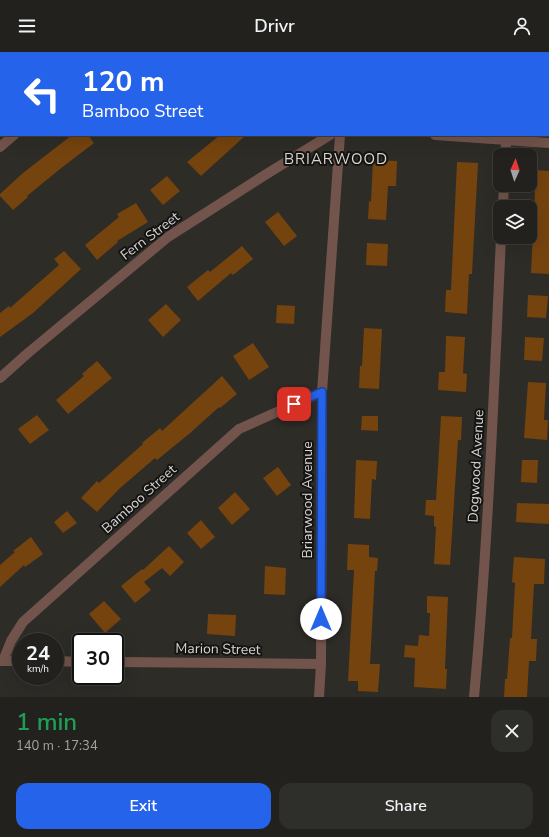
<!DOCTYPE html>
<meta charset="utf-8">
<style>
:root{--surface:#22211d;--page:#2e2e2a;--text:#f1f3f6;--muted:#a2a3a4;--line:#3f3e3b;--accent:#2563eb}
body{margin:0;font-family:"Nunito Sans",sans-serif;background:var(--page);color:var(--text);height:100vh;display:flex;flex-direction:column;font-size:15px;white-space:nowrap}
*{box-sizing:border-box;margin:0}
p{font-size:13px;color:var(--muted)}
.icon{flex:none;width:22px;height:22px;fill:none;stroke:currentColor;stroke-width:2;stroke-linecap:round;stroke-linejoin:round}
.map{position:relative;height:645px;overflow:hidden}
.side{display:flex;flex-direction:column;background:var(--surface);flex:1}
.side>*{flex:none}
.top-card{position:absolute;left:0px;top:0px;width:549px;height:84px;box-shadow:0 4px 16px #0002,0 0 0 1px var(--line);background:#2563eb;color:#fff;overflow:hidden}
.needle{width:26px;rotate:3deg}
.buttons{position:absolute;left:493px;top:96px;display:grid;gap:8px}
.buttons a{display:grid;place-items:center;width:44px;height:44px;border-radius:8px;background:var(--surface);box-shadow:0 4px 16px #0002,0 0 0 1px var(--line);font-size:20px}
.speed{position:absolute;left:12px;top:581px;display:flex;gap:8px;font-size:20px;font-weight:700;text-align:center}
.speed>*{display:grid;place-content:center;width:52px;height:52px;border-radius:50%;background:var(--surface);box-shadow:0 4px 16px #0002,0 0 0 1px var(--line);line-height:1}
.speed small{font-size:10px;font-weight:400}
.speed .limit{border:2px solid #111;border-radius:6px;background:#fff;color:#111}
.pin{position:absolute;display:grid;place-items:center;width:34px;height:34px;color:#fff;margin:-17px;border-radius:8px;box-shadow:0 2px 6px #0006}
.me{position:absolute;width:44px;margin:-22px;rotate:0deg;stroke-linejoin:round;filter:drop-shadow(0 0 3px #0008)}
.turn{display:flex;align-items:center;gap:14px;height:84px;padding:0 16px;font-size:18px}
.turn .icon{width:52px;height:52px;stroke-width:2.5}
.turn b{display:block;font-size:28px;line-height:34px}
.round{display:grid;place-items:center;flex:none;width:42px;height:42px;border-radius:12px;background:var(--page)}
.overview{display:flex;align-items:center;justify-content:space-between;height:68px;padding:0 16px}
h1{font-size:24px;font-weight:600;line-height:30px;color:#1e9e55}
.button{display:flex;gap:8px;margin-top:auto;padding:8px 16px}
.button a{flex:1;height:46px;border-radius:12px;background:var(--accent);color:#fff;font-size:16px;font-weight:600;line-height:46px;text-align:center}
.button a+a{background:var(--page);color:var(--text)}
header{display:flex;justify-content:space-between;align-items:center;height:52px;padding:0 16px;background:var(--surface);font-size:18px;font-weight:600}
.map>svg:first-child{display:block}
.building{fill:#75430e}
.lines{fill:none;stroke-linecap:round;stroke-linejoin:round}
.street{stroke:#72544c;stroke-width:10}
.route-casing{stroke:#184099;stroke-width:10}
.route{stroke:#2563eb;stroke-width:7}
.labels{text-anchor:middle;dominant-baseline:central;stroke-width:4;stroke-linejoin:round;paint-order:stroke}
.street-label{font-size:14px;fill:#d5d4d1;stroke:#151412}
.neighbourhood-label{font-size:15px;letter-spacing:1px;fill:#d6d5ce;stroke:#151412}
</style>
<header><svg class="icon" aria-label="menu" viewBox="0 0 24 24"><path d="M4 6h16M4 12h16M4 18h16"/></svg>Drivr<svg class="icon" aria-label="person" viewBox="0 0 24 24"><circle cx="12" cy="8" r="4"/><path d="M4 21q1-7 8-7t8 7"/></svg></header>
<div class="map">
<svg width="549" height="645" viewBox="0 0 549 645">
<rect width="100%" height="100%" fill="#2d2c27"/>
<g class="building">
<polygon points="72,83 88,83 94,91 60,117 27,144 28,145 13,158 0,144 0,142 23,121"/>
<polygon points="220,83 246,83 201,124 187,110"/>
<polygon points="373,108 397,109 396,134 388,134 386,168 368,167 369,149 371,150"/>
<polygon points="457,110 478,111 472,222 469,222 467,262 445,260 446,238 451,238"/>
<polygon points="534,118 549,119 549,222 531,221 535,139 532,139"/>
<polygon points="167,124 180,139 163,153 150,138"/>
<polygon points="136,151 148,170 117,189 118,190 97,208 85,193 119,165 117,162"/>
<polygon points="278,160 297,184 284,194 265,170"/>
<polygon points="367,191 388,192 387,214 366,213"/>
<polygon points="242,194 253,207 233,223 231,221 198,249 187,235 208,218 210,220"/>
<polygon points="64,199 81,217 33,261 0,285 0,261 9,254 10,256 59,213 54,207"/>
<polygon points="528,243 548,244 546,266 527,265"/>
<polygon points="166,252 181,268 163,285 148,268"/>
<polygon points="277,253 295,254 294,272 276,271"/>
<polygon points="364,276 382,277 379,337 359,336 360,314 362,314"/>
<polygon points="446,284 465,285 463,321 467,322 466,340 438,338 439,320 445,320"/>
<polygon points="525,285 544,286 542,309 524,308"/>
<polygon points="253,291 269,315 249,328 233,304"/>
<polygon points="97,309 112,326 68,362 56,348 84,324 82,322"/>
<polygon points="222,324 237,342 220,356 219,355 189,382 157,408 155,406 119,437 97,460 81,446 97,429 99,431 143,392 142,391 160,376 162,379"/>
<polygon points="528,330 546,331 544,368 548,368 547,388 524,386"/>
<polygon points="37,363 49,378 30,392 18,377"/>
<polygon points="362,364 378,364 378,379 361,378"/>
<polygon points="441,364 462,365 461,388 458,388 450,513 434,512 436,475 434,474 434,464 425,463 426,448 436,448"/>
<polygon points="356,408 377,409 376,428 372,427 370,467 354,466"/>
<polygon points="522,408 538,408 537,431 521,430"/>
<polygon points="278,415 291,433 277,444 263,426"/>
<polygon points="235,440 250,457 232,473 218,456"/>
<polygon points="517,451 549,452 549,472 516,470"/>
<polygon points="67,459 77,471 63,481 54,470"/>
<polygon points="201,468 215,485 201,497 187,481"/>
<polygon points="31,485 43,502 25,515 24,513 0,535 0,513 15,500 13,499"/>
<polygon points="348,492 369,493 369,505 378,506 377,519 375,519 370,612 380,612 378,640 358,639 358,629 348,629 354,518 347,518"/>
<polygon points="169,494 184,510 170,524 162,516 144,530 151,538 135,551 121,534 142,517 143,518"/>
<polygon points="514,505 545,507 544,532 534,532 531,587 537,587 536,609 529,609 527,645 504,645 505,627 507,627 510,586 512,586 515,531 512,530"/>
<polygon points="265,514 286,516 285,543 264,542"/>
<polygon points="427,544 448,545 445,617 447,617 446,637 414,635 415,606 404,605 405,593 418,594 419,583 429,584 430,561 427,561"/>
<polygon points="104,549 121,567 105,581 89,562"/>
<polygon points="208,562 236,563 235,584 207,582"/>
</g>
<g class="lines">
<g class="street">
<polyline points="115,1 116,0"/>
<polyline points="343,1 343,0"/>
<polyline points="517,1 517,0"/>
<polyline points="435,83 549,91"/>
<polyline points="0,95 14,83"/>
<polyline points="505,103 507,83"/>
<polyline points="503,155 504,133"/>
<polyline points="0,326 28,301 168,185 265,123 330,83"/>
<polyline points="0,609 21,609"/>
<polyline points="3,609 11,589 23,570 239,377 322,340"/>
<polyline points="55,609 81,610"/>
<polyline points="115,610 321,612"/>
<polyline points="319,645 321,612 322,340 340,83"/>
<path d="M474,645C488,492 494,338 501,185"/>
</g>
</g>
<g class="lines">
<g class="route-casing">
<polyline id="route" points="294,352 322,340 321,567"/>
</g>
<use href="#route" class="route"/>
</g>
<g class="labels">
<g class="street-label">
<text transform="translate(150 184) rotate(-37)">Fern Street</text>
<text transform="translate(476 414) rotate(-87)">Dogwood Avenue</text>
<text transform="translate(139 447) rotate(-42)">Bamboo Street</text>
<text transform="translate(307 448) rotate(-90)">Briarwood Avenue</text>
<text transform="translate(218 597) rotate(1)">Marion Street</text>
</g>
<g class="neighbourhood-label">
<text x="336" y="107">BRIARWOOD</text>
</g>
</g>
</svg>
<div class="buttons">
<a><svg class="needle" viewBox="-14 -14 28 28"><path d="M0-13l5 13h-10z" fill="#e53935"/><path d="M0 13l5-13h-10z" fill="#a2a3a4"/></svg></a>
<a><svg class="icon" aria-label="layers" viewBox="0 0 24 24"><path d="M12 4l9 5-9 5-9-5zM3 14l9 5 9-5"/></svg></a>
</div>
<div class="speed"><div>24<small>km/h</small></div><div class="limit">30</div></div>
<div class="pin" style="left:294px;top:352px;background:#d93025"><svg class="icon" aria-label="arrive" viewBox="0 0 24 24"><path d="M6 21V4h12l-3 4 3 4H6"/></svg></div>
<svg class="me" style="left:321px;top:567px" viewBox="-20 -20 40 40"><circle r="19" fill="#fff"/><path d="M0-13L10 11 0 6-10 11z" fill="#2563eb"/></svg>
<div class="top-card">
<div class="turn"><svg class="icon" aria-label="left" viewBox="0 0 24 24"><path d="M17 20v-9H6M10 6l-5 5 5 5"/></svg><div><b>120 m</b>Bamboo Street</div></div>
</div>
</div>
<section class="side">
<div class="overview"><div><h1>1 min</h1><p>140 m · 17:34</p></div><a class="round"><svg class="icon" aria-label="close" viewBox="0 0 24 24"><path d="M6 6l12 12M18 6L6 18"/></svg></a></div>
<div class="button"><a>Exit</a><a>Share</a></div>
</section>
